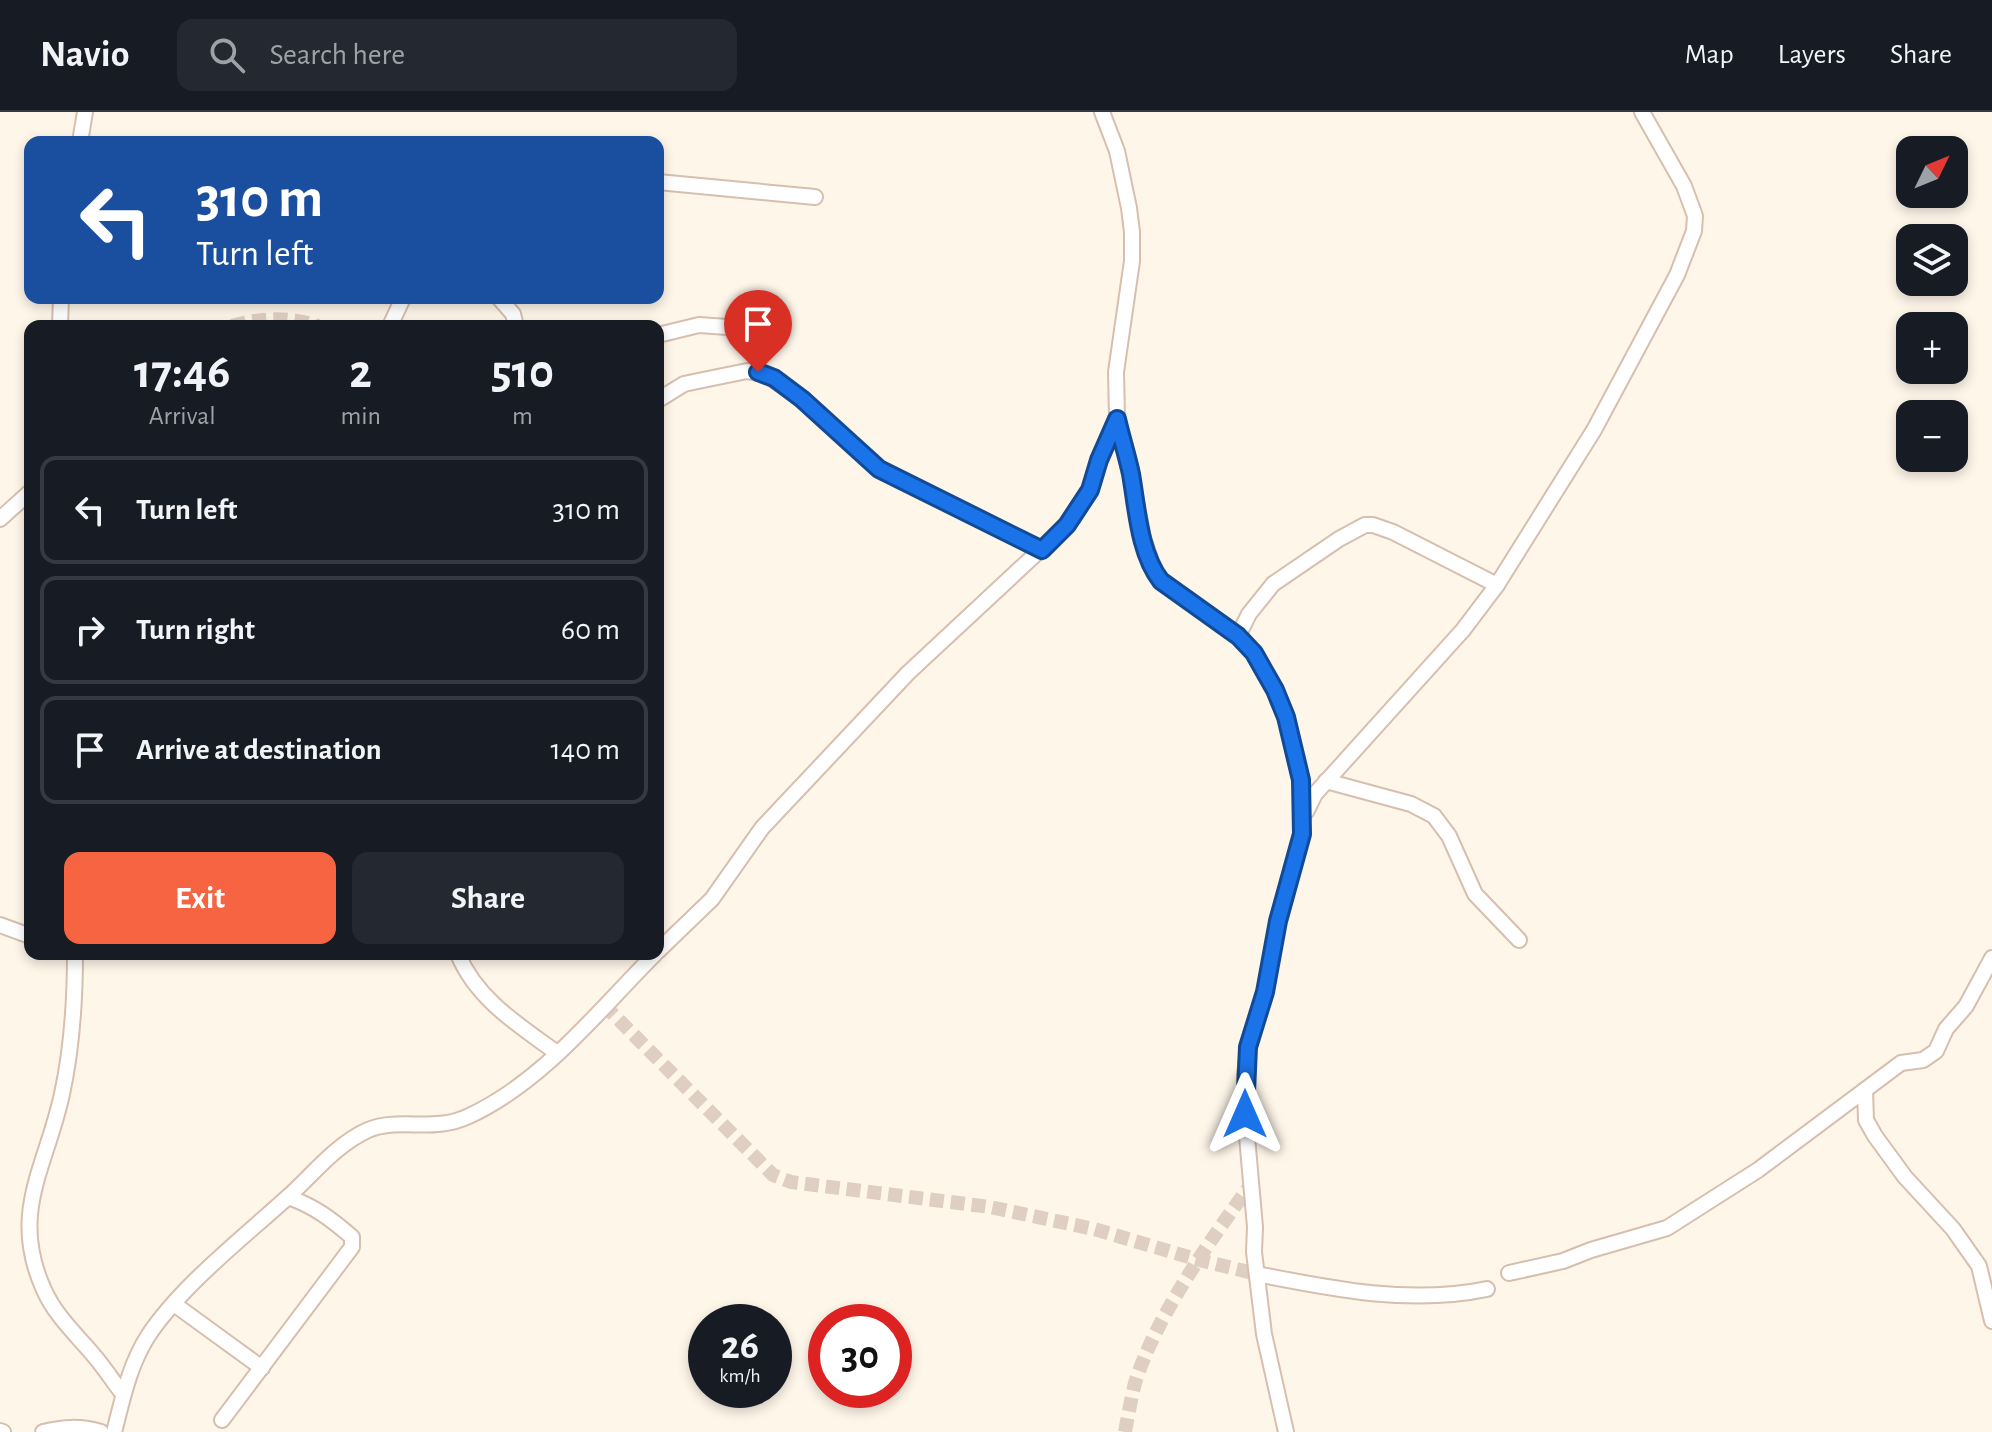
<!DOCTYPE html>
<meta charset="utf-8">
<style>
:root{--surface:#171b24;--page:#242831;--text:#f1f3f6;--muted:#9ea1a6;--line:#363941;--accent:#f66441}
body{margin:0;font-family:"Alegreya Sans",sans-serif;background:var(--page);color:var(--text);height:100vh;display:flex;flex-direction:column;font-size:30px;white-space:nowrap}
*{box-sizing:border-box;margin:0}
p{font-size:26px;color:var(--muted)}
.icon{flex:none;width:44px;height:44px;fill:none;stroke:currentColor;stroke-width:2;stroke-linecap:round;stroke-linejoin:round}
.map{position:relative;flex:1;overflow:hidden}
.details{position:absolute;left:24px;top:208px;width:640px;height:640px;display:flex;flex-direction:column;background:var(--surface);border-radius:16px;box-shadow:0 4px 12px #0003}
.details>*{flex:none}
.hud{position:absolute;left:24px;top:24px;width:640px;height:168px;border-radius:16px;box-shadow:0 4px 12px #0003;background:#1a4fa0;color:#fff;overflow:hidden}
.needle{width:52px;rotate:47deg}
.controls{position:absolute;left:1896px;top:24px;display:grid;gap:16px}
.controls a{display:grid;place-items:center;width:72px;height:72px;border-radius:16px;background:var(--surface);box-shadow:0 4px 12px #0003;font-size:40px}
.speed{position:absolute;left:688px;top:1192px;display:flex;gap:16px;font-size:40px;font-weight:700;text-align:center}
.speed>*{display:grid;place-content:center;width:104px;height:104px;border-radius:50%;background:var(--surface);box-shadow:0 4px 12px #0003;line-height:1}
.speed small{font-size:20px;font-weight:400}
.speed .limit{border:12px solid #d22;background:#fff;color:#111}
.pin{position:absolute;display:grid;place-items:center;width:68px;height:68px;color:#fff;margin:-82px -34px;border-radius:50% 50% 50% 0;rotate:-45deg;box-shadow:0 0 8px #0007}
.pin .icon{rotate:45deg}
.me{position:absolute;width:88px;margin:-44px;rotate:0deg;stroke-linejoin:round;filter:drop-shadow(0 0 6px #0008)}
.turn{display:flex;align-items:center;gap:28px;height:168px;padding:0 40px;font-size:36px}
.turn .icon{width:104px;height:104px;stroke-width:2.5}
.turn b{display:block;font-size:56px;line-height:68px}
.eta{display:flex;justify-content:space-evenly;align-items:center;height:136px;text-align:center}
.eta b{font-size:48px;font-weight:600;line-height:56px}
.cta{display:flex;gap:16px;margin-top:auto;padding:16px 40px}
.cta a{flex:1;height:92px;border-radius:16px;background:var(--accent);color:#fff;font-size:32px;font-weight:600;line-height:92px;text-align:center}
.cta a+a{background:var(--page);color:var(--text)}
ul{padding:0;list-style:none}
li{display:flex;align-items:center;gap:24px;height:108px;margin:0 16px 12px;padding:0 24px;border:4px solid var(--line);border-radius:16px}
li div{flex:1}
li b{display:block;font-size:30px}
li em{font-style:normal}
header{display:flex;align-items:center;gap:48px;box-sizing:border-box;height:112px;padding:0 40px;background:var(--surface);border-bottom:2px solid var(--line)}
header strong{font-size:38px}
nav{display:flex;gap:44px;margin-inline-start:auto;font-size:28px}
.search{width:560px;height:72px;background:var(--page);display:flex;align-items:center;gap:20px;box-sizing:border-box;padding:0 28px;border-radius:16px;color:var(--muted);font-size:30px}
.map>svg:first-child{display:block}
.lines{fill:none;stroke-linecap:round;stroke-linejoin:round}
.minor-tunnel{stroke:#dfcfc2;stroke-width:14;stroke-dasharray:14 7;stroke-linecap:butt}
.minor-casing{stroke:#d6bfaf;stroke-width:18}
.minor{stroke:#fff;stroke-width:14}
.route-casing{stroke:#114b97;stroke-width:20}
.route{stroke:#1a73e8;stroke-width:14}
</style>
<header>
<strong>Navio</strong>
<div class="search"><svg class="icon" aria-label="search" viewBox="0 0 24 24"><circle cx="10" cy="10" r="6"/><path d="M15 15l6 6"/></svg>Search here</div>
<nav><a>Map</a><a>Layers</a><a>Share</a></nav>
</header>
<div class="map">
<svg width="1992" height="1320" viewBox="0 0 1992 1320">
<rect width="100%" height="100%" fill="#fff6ea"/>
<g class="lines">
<g class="minor-tunnel">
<path d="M232,214C261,206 288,204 318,214"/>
<polyline points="604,893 773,1063 791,1070 990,1095 1094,1117 1199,1148 1257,1162"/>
<path d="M1125,1320C1128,1304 1131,1287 1135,1271C1156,1204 1210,1129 1251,1072"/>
</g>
<g class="minor-casing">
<g id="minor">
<polyline points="1102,0 1117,39 1129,96 1132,120 1132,149 1116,260 1117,307 1130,358 1143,426 1154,458 1161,469 1238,524 1254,541 1275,578 1286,605 1301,668 1302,722 1278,809 1265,880 1248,935 1245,963 1245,1002 1255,1115 1254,1140 1264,1222 1286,1320"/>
<polyline points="80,30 85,0"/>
<polyline points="658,70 815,85"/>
<polyline points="499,186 513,202 516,214"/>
<polyline points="60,214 61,186"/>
<polyline points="390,214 403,186"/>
<polyline points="658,223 699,213 727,215"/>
<polyline points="658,288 684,272 703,268 747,259 765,262 802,287 879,357 1042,438"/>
<polyline points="0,407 30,380"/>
<polyline points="1238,524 1249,502 1273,472 1339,427 1365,413 1373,413 1393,420 1497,473"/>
<polyline points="1326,669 1411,692 1434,704 1449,724 1475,782 1519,828"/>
<polyline points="1306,700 1315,682 1463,518 1497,473 1594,318 1677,163 1694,119 1695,104 1684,74 1642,0"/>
<polyline points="0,813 30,824"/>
<polyline points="658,839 712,787 762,716 908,561 1067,413 1090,378 1099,348 1117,307"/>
<path d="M75,842C75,889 72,936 62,982C46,1056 9,1101 44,1178C56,1205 78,1224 96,1246C105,1257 113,1269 122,1281"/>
<path d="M458,842C476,887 520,914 557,941"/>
<polyline points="1865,978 1866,1008 1875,1024 1905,1065 1953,1117 1979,1154 1992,1209"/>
<polyline points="1509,1161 1563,1149 1591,1138 1667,1116 1758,1058 1901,951 1923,948 1936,939 1946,917 1966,894 1992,846"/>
<path d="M1257,1162C1332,1177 1411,1193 1487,1177"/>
<polyline points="174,1192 262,1256"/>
<path d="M222,1308L352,1135V1125C331,1107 314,1094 288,1085"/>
<polyline points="0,1319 3,1320"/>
<path d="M43,1320C63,1315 80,1314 101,1320"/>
<path d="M114,1320C123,1286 129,1254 148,1224C181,1174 245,1124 289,1084C314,1061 337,1032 368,1018C399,1005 434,1021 469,1004C543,970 598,899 655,842"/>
</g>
</g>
<use href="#minor" class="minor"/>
</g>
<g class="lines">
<g class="route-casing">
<path id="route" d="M758,260L774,266L802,287L879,357L1042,438L1067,413L1090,378L1099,348L1117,307C1121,325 1127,343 1131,362C1137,396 1139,441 1161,469L1238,524L1254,541L1275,578L1286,605L1301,668L1302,722L1278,809L1265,880L1248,935L1245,1002"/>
</g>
<use href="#route" class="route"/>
</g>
</svg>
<div class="controls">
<a><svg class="needle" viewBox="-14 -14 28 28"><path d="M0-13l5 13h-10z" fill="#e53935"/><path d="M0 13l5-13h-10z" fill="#9ea1a6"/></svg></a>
<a><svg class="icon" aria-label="layers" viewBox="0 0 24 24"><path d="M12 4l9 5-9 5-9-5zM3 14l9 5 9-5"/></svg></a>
<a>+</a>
<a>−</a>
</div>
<div class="speed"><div>26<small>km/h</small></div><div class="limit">30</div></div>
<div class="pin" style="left:758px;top:260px;background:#d93025"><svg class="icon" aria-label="arrive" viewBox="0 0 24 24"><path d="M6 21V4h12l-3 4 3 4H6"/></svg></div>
<svg class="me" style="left:1245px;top:1002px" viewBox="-20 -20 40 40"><path d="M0-17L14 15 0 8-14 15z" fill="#1a73e8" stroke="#fff" stroke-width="4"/></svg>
<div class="hud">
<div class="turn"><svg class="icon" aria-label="left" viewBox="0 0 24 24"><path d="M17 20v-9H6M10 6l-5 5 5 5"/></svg><div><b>310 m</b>Turn left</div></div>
</div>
<section class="details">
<div class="eta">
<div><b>17:46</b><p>Arrival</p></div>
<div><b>2</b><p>min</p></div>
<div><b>510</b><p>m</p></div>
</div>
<ul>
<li><svg class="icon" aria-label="left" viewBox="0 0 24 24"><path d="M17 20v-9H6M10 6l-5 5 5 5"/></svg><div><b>Turn left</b></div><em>310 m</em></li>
<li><svg class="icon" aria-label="right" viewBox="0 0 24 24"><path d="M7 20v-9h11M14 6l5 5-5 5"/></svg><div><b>Turn right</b></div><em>60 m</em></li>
<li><svg class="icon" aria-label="arrive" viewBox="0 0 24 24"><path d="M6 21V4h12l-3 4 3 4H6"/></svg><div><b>Arrive at destination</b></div><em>140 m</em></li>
</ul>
<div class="cta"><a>Exit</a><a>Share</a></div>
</section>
</div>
